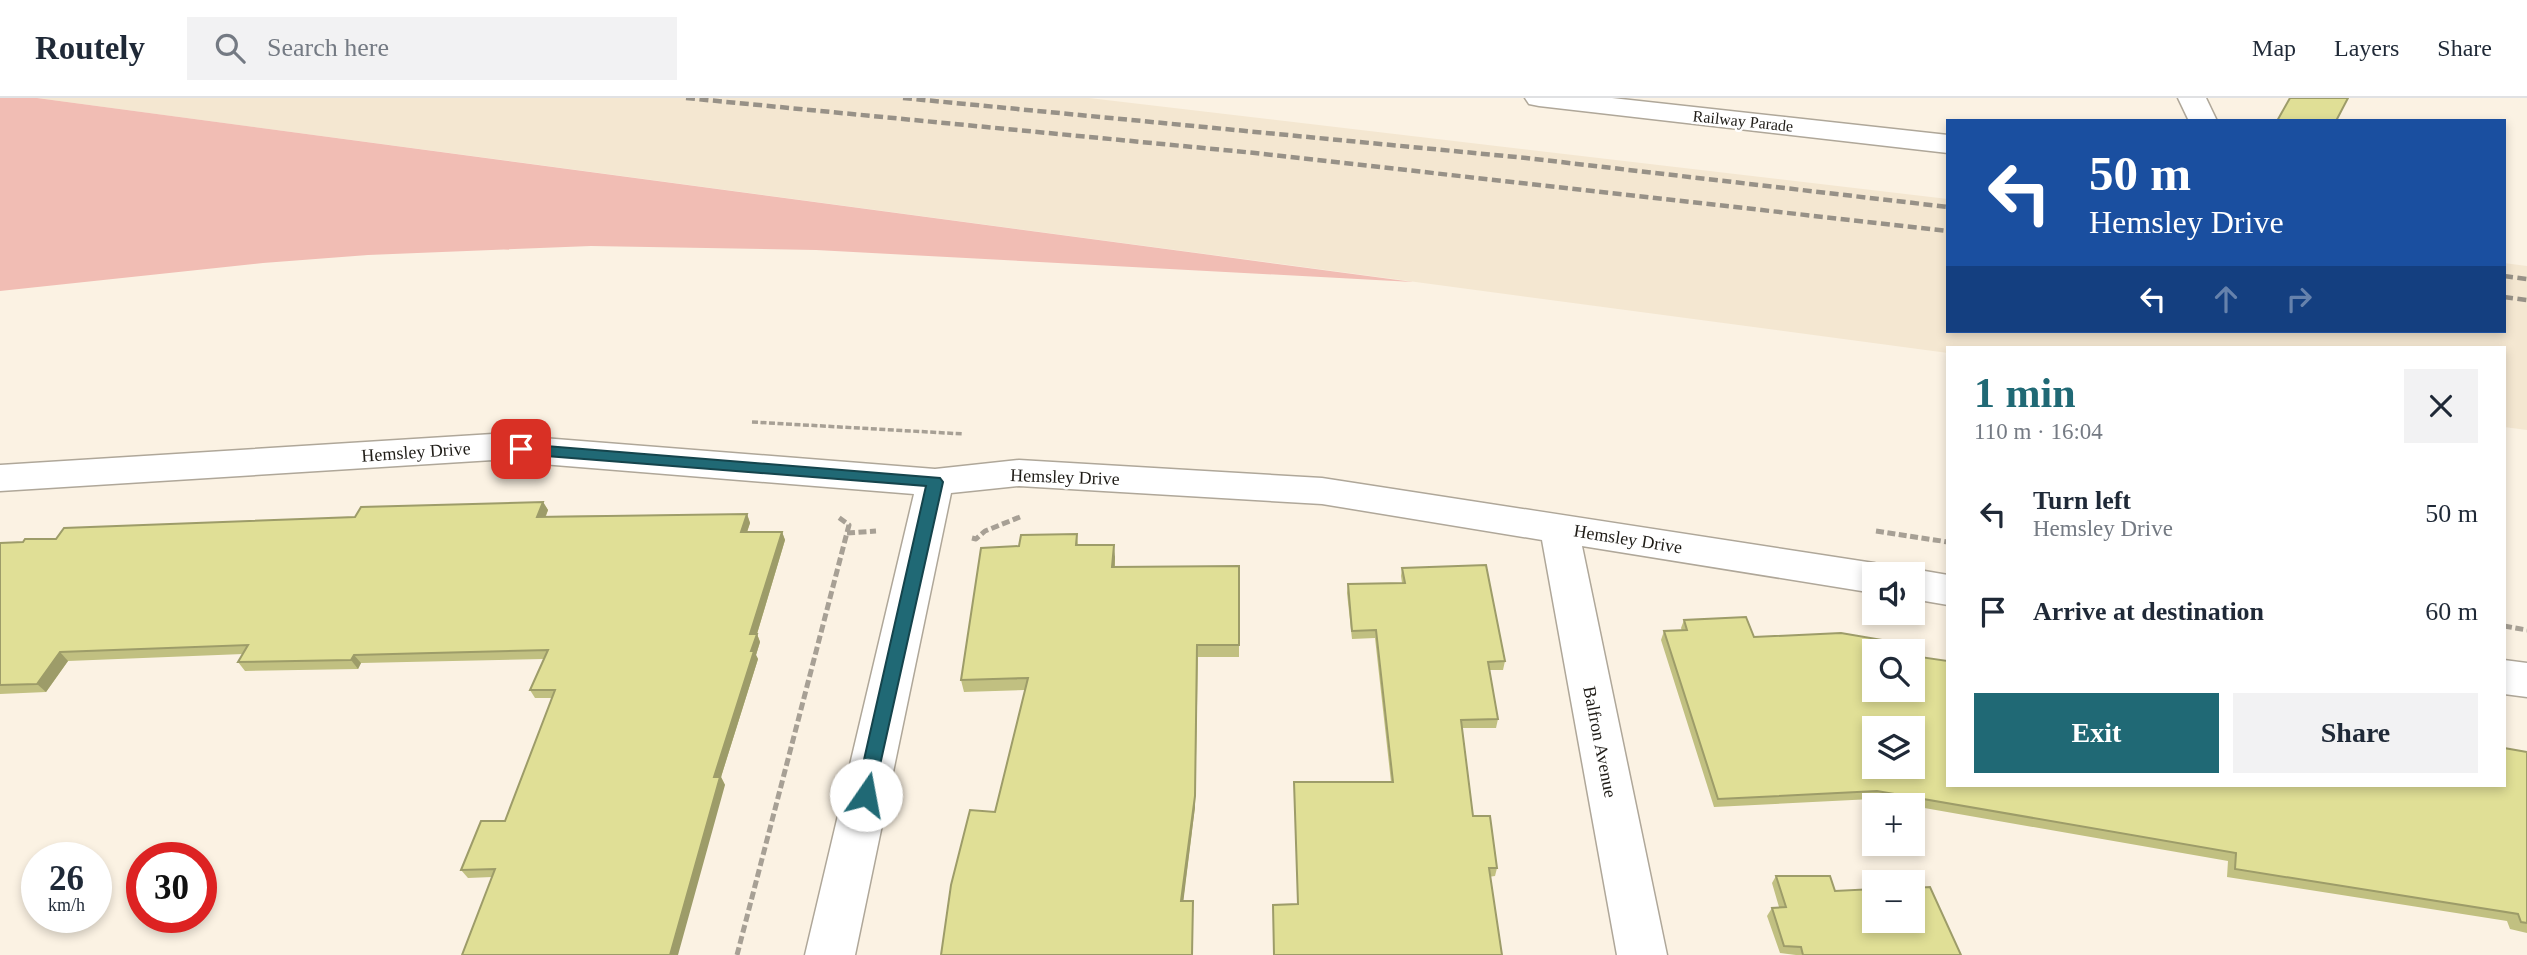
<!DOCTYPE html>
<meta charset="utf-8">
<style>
:root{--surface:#fff;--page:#f2f2f3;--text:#1f2937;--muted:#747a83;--line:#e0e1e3;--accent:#206975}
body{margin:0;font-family:Georgia,serif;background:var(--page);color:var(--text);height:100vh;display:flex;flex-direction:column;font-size:26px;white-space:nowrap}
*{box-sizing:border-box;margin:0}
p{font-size:23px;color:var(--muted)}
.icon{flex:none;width:38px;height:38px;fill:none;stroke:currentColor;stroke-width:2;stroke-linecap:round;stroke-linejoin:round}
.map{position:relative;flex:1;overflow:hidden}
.details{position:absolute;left:1946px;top:248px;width:560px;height:441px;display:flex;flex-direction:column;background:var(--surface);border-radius:0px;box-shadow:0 4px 10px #0003}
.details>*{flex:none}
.banner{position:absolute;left:1946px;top:21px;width:560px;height:214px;border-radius:0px;box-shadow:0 4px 10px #0003;background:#1a4fa0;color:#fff;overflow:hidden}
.tools{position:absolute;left:1862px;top:464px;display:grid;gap:14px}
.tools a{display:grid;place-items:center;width:63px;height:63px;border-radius:0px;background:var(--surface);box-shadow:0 4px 10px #0003;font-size:35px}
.speed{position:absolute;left:21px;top:744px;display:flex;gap:14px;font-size:35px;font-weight:700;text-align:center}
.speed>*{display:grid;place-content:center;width:91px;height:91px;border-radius:50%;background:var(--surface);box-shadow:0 4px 10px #0003;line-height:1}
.speed small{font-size:18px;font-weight:400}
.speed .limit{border:10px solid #d22;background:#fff;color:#111}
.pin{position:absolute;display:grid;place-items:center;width:60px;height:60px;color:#fff;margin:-30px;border-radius:14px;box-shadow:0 4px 10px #0006}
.me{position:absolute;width:77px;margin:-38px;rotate:12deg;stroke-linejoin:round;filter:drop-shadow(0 0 5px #0008)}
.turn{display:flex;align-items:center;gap:24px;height:147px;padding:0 28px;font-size:32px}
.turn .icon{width:91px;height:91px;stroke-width:2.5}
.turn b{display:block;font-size:49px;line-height:60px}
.lanes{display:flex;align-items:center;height:66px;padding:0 28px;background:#0003;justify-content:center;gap:35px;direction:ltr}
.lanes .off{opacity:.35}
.round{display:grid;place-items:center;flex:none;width:74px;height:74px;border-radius:0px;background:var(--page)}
.headline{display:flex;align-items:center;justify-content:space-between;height:119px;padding:0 28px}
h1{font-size:42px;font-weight:800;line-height:52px;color:var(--accent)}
.cta{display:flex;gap:14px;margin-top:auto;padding:14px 28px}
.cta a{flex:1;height:80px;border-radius:0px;background:var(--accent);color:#fff;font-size:28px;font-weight:800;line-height:80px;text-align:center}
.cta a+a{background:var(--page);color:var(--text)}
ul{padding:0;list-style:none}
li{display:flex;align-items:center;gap:21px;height:98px;padding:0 28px}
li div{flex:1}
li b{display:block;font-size:26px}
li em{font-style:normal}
header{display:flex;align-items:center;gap:42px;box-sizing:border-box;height:98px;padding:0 35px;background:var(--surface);border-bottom:2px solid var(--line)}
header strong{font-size:33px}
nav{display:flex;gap:38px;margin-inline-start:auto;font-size:24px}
.search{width:490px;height:63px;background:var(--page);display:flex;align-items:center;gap:18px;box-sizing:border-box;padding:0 24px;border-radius:0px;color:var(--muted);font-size:26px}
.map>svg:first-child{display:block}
.built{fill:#f4e7d1}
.green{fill:#f1bdb4}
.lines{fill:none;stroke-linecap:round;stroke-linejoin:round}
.minor-casing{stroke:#afa799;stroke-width:3}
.path-far1{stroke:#a7a095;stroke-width:3.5;stroke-dasharray:6 2.5;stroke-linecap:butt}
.path{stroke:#a7a095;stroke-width:5;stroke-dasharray:8 3.5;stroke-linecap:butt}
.minor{fill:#fff;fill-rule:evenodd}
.rail{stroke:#979187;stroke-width:4.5;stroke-dasharray:9 4.5;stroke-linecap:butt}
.wall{fill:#c1c081}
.shaded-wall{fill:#9d9c69}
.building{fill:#e0df96;stroke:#9d9c69;stroke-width:2;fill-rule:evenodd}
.route{fill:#206975;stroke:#15444c;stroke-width:2}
.labels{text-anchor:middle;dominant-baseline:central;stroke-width:5;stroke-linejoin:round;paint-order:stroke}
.far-street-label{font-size:16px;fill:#1f1c17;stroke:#fff}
.street-label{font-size:18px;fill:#1f1c17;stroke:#fff}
</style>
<header>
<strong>Routely</strong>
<div class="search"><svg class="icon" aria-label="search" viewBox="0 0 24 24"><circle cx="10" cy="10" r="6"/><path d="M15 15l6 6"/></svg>Search here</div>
<nav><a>Map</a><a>Layers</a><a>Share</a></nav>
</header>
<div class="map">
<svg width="2527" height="857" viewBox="0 0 2527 857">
<rect width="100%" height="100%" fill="#fbf2e3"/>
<polygon class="built" points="37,0 1089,0 1948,101 1948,233 2504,233 2504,165 2527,168 2527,332 2504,329 2504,250 1948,250 1948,255"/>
<polygon class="green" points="0,0 37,0 1413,184 816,152 591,148 368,157 263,165 0,193"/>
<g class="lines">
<g class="minor-casing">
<g id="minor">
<polygon points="1525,0 1612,0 1948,37 1948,55 1539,8 1529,6"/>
<polygon points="2178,0 2206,0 2217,23 2189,23"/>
<polygon points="493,336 935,371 1019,362 1322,380 1874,465 1888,469 1892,476 1874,476 1874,495 1582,448 1667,857 1617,857 1542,442 1322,406 1019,388 951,395 855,857 805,857 914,396 493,362 0,393 0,367"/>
<polygon points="1913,471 1948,477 1948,507 1913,501 1913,476 1898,476"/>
<polygon points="2504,562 2527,565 2527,599 2504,596"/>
</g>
</g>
<polyline class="path-far1" points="752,324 964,336"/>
<g class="path">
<polyline points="1876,433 1948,444"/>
<polyline points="847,435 876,433"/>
<polyline points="972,440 976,441 985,433 1020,419"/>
<polyline points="2504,528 2527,532"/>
<polyline points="737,857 849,427 838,419"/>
</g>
<use href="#minor" class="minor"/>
<g class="rail">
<polyline points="686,0 1255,55 1948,133"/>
<polyline points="903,0 1526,60 1948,109"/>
<polyline points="2504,178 2527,181"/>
<polyline points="2504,199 2527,202"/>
</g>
</g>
<g class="wall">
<polygon points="543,404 548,412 546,418 747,416 750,425 747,434 782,434 785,442 757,536 760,544 756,557 758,561 721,679 725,687 492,779 468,780 461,772 505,723 552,600 535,600 530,592 544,561 361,565 358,571 245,573 238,564 243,556 68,563 46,594 0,596 0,445 23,444 56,441 355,419"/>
<polygon points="1077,436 1078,447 1115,459 1115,469 1239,468 1239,559 1198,559 1195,709 1183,803 1194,814 995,714 1025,592 964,594 961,582"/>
<polygon points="1402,470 1505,563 1503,572 1489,572 1498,621 1496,630 1462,630 1473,718 1497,770 1495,778 1297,806 1391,684 1375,540 1352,541 1347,495 1348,486 1402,485 1401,478"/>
<polygon points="1684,522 1754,539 1913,553 1948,688 2527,654 2527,835 2510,831 2507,823 2227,779 2228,763 1913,708 1913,707 1905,707 1872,701 1714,709 1661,542 1664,533 1682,533 1681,530"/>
<polygon points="1776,778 1835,793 1961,857 1796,857 1780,855 1767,818 1772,810 1779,809 1772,785"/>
</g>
<g class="shaded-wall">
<polygon points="543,404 548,412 542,427 537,419"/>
<polygon points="747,416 750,425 744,443 741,434"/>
<polygon points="782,434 785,442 756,539 757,536 760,544 756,557 758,561 721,679 725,687 678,857 670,857 714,679 751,553 750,536"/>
<polygon points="1114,447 1115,459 1114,481 1112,469"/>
<polygon points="1197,547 1195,709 1182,814 1181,803"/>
<polygon points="60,554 68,563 46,594 37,586"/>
<polygon points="354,557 361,565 358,571 351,562"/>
<polygon points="1193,803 1193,857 1192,857"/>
</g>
<g class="building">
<polygon points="2290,0 2348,0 2336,23 2277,23"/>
<polygon points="543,404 537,419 747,416 741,434 782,434 750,536 757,536 751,553 754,553 714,679 720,679 670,857 462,857 495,771 461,772 481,723 505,723 555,592 530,592 548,552 354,557 351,562 238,564 248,547 60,554 37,586 0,587 0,445 23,444 25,441 56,441 64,430 355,419 361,409"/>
<polygon points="1077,436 1076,447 1114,447 1112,469 1239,468 1239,547 1197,547 1195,698 1181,803 1193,803 1192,857 941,857 951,787 970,712 995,714 1028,580 961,582 981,450 1019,448 1021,437"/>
<polygon points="1486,467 1505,563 1488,564 1498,621 1461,622 1473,718 1490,718 1497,770 1489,770 1502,857 1274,857 1273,807 1298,806 1294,684 1393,684 1376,532 1352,533 1348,486 1405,485 1402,470"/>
<path d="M1746,519L1754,539L1841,535L1912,547L1913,553H1874V592H1913V555V558L1948,563V688H2504V650L2527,654V825L2521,824L2518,816L2235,771L2236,755L1877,693L1718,701L1664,533L1687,532L1684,522ZM1874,630H1913V668H1874Z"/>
<polygon points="1776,778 1830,778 1835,793 1874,791 1874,822 1913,822 1913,790 1930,789 1961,857 1803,857 1801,849 1784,848 1772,810 1786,809"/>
</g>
<polygon class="route" points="521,346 940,380 943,384 872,703 866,705 859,703 856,697 926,388 521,356 513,351"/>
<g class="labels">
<g class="far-street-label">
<text transform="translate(1743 23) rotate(6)">Railway Parade</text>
</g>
<g class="street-label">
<text transform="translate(416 354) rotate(-4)">Hemsley Drive</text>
<text transform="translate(1065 379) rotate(2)">Hemsley Drive</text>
<text transform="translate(1628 441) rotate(9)">Hemsley Drive</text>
<text transform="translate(1600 644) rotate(79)">Balfron Avenue</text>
</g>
</g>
</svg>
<div class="tools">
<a><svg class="icon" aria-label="sound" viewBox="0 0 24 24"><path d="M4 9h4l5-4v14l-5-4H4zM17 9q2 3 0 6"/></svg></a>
<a><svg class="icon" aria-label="search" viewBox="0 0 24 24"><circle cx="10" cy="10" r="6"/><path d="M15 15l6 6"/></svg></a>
<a><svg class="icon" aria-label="layers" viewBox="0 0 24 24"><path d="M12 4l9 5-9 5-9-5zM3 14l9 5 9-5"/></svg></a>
<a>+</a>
<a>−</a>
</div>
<div class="speed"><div>26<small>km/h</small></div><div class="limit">30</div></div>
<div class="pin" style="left:521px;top:351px;background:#d93025"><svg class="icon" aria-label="arrive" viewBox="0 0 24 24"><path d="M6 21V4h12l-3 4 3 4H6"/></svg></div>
<svg class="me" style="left:866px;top:697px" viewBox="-20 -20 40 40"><circle r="19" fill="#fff"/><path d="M0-13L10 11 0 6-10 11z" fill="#206975"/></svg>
<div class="banner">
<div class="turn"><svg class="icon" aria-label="left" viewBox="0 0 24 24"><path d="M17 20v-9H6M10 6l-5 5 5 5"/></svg><div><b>50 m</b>Hemsley Drive</div></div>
<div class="lanes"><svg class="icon" aria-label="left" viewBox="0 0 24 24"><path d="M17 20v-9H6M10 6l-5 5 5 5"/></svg><svg class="icon off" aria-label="ahead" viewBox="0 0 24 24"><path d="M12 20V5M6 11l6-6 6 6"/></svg><svg class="icon off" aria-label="right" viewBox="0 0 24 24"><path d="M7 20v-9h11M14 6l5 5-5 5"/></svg></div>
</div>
<section class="details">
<div class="headline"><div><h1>1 min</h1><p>110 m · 16:04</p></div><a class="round"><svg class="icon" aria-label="close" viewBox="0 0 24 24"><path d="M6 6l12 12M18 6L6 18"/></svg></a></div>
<ul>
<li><svg class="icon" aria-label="left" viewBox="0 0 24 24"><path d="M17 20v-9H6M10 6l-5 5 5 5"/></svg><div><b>Turn left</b><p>Hemsley Drive</p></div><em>50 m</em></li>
<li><svg class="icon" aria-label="arrive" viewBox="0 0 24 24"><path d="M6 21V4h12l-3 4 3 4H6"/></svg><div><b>Arrive at destination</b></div><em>60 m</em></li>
</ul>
<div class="cta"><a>Exit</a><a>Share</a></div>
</section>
</div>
